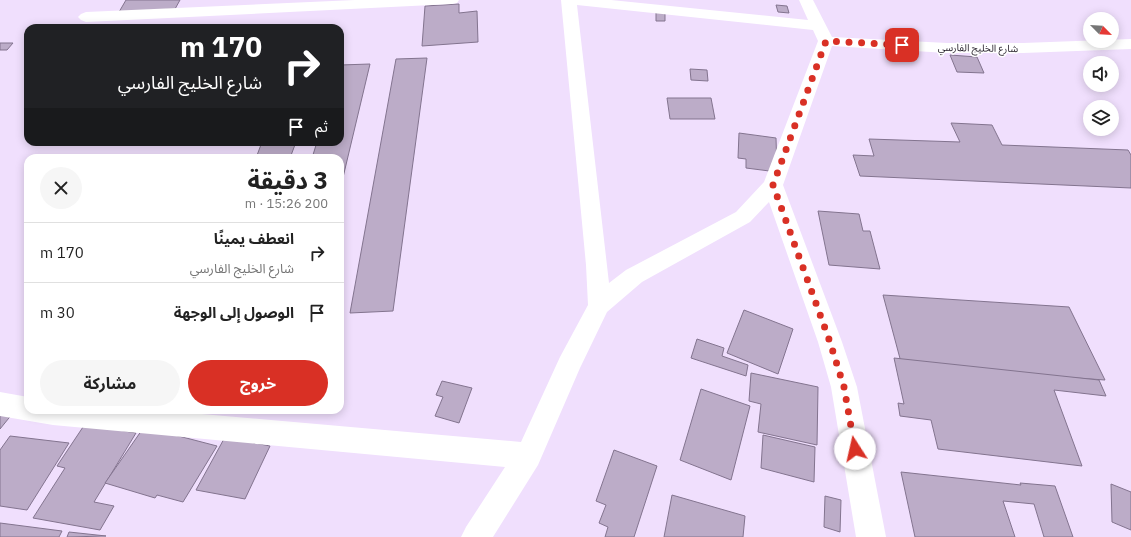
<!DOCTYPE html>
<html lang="ar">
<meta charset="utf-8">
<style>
:root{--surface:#fff;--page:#f6f6f6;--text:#222;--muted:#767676;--line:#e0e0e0;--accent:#d93025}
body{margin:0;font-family:"IBM Plex Sans","Noto Sans Arabic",sans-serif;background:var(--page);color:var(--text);direction:rtl;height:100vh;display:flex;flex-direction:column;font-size:15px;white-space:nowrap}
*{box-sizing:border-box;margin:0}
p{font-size:13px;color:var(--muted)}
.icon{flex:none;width:22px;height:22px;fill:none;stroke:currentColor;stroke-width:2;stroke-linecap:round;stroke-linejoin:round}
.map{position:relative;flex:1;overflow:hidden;direction:ltr}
.details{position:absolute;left:24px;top:154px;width:320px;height:260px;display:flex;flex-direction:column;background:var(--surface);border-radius:12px;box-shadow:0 2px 10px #0003;direction:rtl}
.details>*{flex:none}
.banner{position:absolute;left:24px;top:24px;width:320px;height:122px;border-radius:12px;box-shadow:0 2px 10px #0003;direction:rtl;background:#202124;color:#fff;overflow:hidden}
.needle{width:26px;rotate:114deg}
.buttons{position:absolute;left:1083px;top:12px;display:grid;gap:8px}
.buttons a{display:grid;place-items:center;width:36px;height:36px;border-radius:50%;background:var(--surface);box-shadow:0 2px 10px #0003;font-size:20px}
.pin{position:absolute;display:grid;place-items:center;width:34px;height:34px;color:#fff;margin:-17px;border-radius:8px;box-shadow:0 2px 6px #0006}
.me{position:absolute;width:44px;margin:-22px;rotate:350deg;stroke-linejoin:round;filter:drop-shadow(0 0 3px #0008)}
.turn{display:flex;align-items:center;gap:14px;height:84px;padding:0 16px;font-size:18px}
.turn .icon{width:52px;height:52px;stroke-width:2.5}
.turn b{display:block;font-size:28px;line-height:34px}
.then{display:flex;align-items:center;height:38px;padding:0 16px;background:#0003;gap:8px;font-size:15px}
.round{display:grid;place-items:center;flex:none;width:42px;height:42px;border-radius:21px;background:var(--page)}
.overview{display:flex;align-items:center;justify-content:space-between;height:68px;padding:0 16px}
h1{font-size:24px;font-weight:700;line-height:30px}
.button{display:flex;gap:8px;margin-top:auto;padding:8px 16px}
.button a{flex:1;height:46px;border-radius:24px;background:var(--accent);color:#fff;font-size:16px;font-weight:700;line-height:46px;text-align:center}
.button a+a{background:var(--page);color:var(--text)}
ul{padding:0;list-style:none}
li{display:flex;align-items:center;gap:12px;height:60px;padding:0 16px;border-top:1px solid var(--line)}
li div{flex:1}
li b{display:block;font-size:15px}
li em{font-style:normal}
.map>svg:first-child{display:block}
.building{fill:#bcacc8;stroke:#83748f}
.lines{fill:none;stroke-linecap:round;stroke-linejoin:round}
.minor{fill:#fff;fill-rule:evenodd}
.route{stroke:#d93025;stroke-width:7;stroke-dasharray:0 12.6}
.labels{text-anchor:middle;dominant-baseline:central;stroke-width:3;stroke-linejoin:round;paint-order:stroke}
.far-street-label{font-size:10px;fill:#231d28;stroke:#fff}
</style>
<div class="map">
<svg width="1131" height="537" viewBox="0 0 1131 537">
<rect width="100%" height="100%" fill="#f0dffd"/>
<g class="building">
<polygon points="126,0 180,0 175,9 119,12"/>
<polygon points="459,4 459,13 477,11 478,42 422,46 425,6"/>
<polygon points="776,5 787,6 789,13 778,12"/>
<polygon points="656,12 665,13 665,21 656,21"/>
<polygon points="0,43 13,43 7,50 0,50"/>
<polygon points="950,55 977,57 984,73 957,72"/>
<polygon points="427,58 393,311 350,313 396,59"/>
<polygon points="370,64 340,190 340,158 312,158 317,142 340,142 340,65"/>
<polygon points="690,69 707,70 708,81 691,80"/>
<polygon points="667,98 711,98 715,119 670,119"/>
<polygon points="951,123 992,125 1002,145 1128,150 1131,155 1131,188 860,176 853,155 874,156 869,139 960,142"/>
<polygon points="739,133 776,138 777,172 746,168 746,159 738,158"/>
<polygon points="262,142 296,142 290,158 256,158"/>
<polygon points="818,211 859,214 863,231 870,231 880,269 829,265"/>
<polygon points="883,295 1069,307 1105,380 902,366"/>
<polygon points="744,310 793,329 778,374 727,353"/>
<polygon points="697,339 724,348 722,356 748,365 746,376 691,358"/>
<polygon points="894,358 1099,380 1106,396 1054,390 1082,466 938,449 931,420 900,416 898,403 904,404"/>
<polygon points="751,373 818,387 817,445 758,432 761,404 749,401"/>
<polygon points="442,381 472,388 459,423 435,416 443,397 436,395"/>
<polygon points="701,389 750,406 731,480 680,460"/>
<polygon points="0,410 13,413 0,429"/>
<polygon points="85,424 136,433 94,502 114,506 100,530 33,518 65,468 57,466"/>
<polygon points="144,427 217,446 183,502 157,495 155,498 105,483"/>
<polygon points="763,435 815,447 814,482 761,468"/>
<polygon points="10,436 69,443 27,510 0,506 0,450"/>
<polygon points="225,437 270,446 245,499 196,490"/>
<polygon points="614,450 657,466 634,537 605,537 608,527 599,523 606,505 596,501"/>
<polygon points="901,472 1021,485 1020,483 1055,486 1073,537 1044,537 1034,504 1003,501 1015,537 915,537"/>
<polygon points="1111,484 1131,492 1131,530 1112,522"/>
<polygon points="672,495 745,516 743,537 664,537"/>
<polygon points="825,496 841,500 840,532 824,527"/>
<polygon points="0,523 62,531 59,537 0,537"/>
<polygon points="69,532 106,536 67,537"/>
</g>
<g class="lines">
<g class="minor">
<polygon points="355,0 459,0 457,3 452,4 86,22 81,20 78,17 81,14 86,12"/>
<path d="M561,0H611L808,20L799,0H813L832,37L947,43H1023L1131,39V49L1023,53H947L832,46L783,185L842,342L857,387L886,537H856L831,387L818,342L769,202L750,222L642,282L607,312L580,368L538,465L493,537H461L466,527L505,467L53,425L0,416V392L28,397V410H156L521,442L560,357L588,305L586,265ZM577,5L813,30L818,41L764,182L736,212L626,270L609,283Z"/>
</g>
</g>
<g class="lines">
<polyline class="route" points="855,449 844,387 830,342 773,185 826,41 902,45"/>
</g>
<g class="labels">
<g class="far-street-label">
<text transform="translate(978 48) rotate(1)">شارع الخليج الفارسي</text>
</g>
</g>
</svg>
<div class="buttons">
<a><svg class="needle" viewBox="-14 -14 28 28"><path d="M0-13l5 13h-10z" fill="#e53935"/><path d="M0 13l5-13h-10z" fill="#767676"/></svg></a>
<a><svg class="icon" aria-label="sound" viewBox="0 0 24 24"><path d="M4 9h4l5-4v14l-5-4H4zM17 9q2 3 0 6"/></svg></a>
<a><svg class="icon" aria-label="layers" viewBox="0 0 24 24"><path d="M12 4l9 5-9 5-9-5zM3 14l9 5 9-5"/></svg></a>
</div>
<div class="pin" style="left:902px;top:45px;background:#d93025"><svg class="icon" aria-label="arrive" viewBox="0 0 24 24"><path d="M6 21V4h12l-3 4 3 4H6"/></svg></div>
<svg class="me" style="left:855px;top:449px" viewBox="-20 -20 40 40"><circle r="19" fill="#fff"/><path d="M0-13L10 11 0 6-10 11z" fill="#d93025"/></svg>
<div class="banner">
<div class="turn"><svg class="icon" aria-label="right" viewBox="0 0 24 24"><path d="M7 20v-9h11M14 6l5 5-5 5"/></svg><div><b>170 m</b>شارع الخليج الفارسي</div></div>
<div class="then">ثم<svg class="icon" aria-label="arrive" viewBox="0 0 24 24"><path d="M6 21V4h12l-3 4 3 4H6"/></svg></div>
</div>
<section class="details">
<div class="overview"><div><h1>3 دقيقة</h1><p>200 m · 15:26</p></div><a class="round"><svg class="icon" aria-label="close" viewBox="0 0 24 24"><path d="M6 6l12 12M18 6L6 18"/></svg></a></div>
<ul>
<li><svg class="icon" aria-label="right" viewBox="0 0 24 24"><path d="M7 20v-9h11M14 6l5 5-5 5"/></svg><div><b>انعطف يمينًا</b><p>شارع الخليج الفارسي</p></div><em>170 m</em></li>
<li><svg class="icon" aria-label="arrive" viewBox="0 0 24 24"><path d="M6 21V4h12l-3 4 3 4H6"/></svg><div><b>الوصول إلى الوجهة</b></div><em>30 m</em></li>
</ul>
<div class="button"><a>خروج</a><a>مشاركة</a></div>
</section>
</div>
